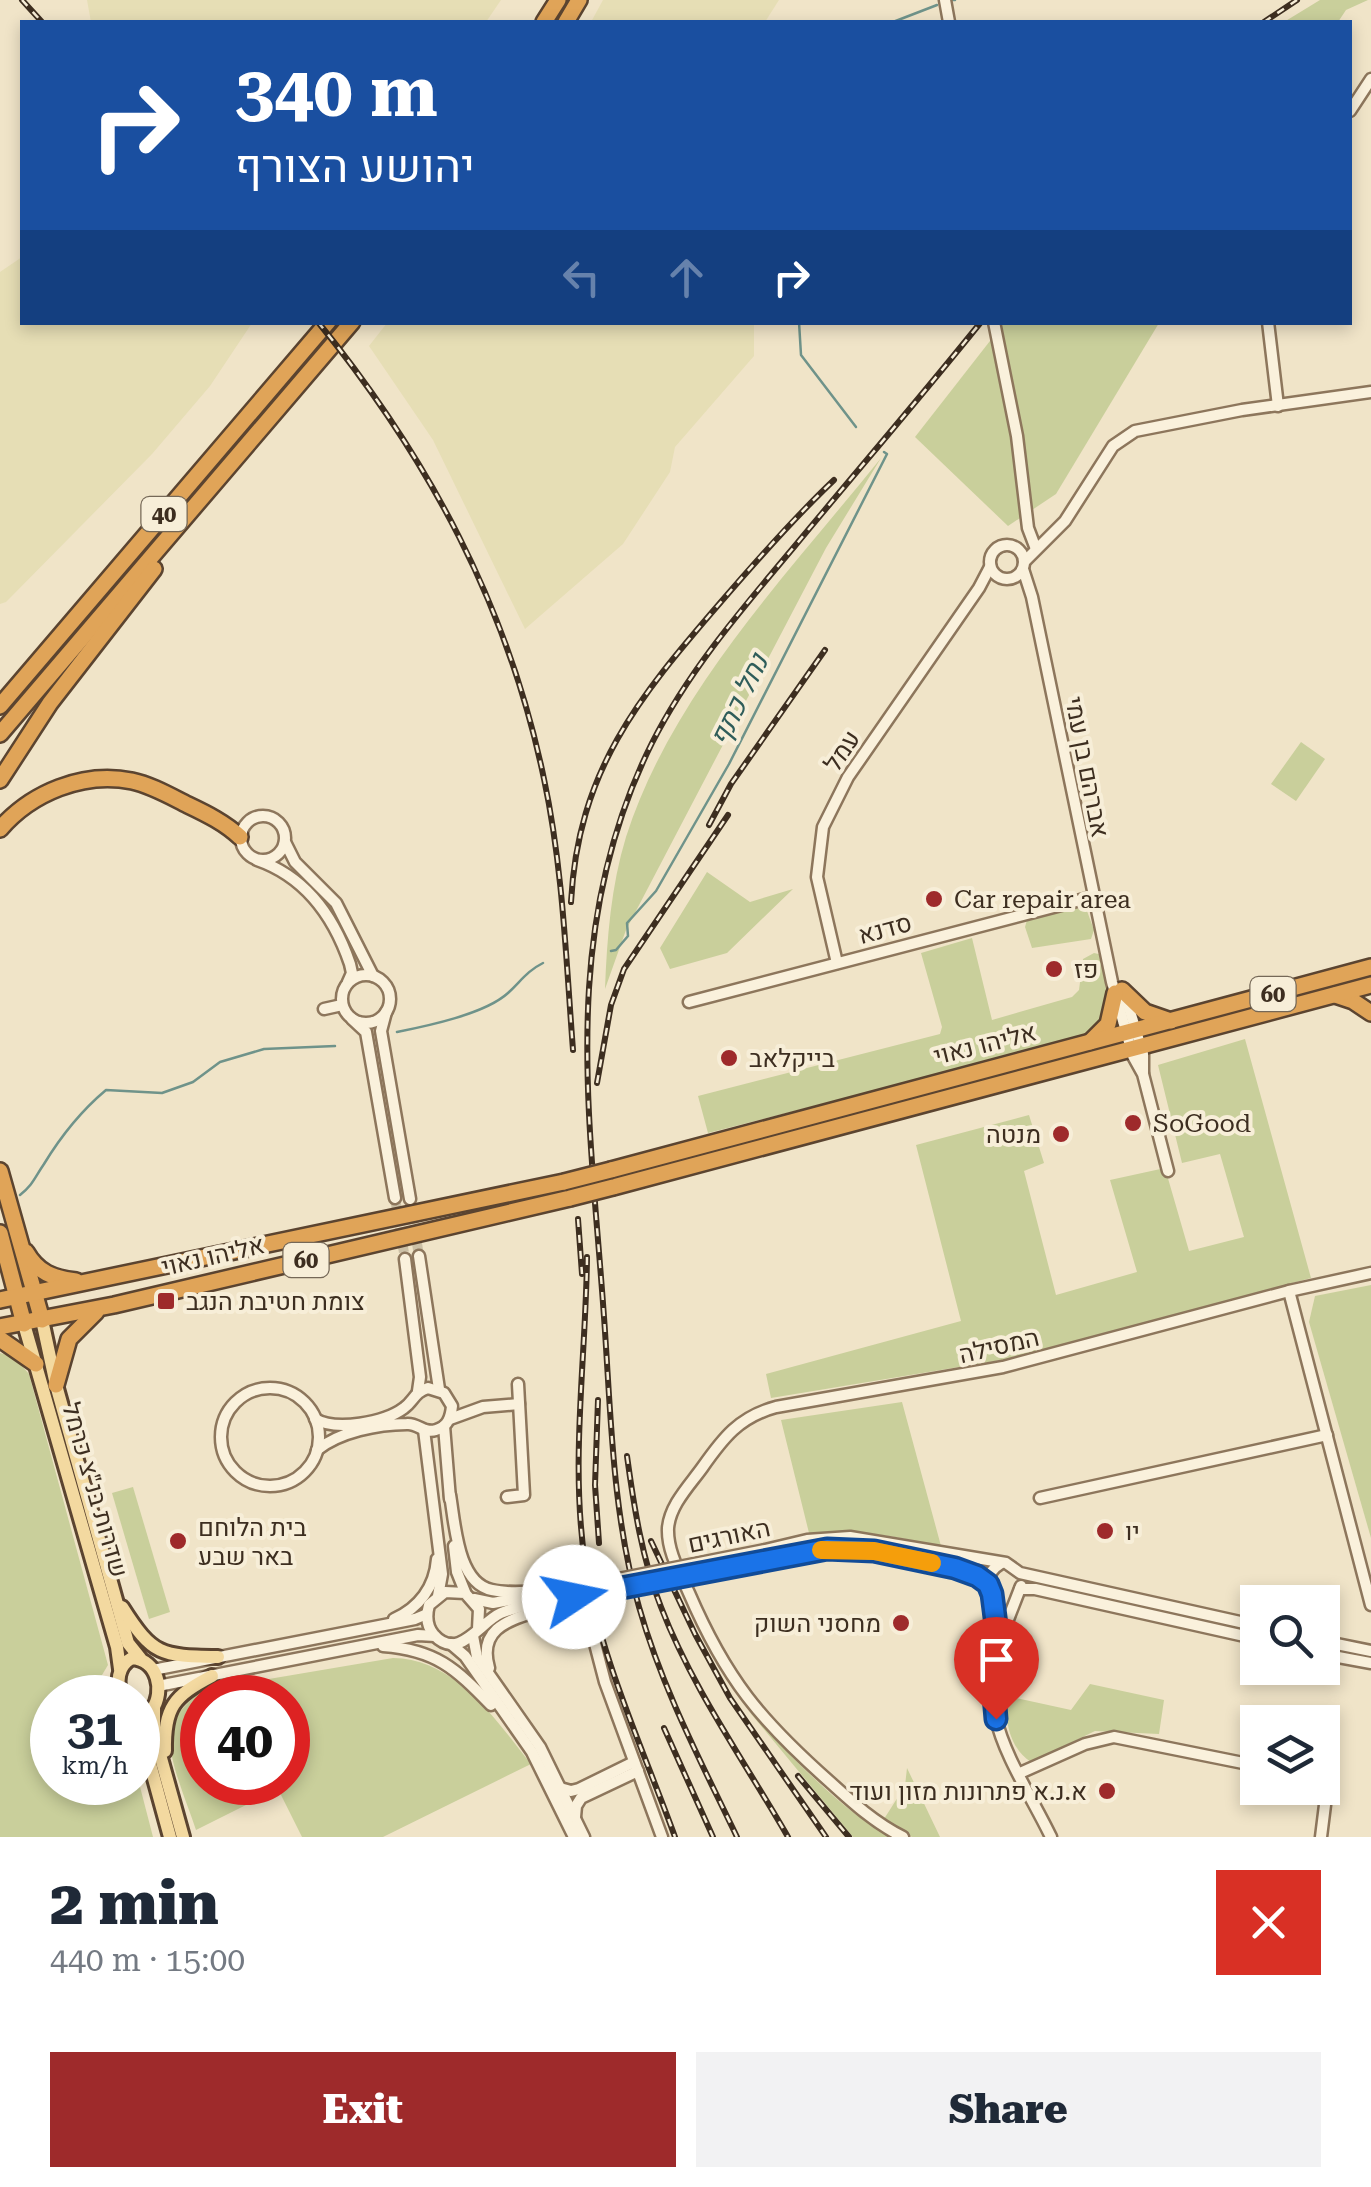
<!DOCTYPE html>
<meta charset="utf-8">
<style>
:root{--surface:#fff;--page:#f2f2f3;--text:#1f2937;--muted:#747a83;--accent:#9e2a2b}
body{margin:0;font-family:"Roboto Serif",Heebo,serif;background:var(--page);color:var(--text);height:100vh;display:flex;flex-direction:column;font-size:38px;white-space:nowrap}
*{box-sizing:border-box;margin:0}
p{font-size:32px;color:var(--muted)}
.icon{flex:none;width:55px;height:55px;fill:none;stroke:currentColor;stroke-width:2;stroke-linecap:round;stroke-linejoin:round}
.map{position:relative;height:1837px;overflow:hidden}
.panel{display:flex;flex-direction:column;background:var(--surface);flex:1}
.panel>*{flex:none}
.banner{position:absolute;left:20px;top:20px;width:1332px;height:305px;border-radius:0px;box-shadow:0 5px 15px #0003;background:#1a4fa0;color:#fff;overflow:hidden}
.controls{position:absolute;left:1240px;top:1585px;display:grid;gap:20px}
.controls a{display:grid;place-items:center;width:100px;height:100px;border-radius:0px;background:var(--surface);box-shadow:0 5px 15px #0003;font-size:50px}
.speed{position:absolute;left:30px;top:1675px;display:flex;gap:20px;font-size:50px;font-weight:700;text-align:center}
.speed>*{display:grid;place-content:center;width:130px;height:130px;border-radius:50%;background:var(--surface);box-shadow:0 5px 15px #0003;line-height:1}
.speed small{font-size:25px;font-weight:400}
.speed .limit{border:15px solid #d22;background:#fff;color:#111}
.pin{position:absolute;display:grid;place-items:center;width:85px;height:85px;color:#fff;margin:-102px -42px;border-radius:50% 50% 50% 0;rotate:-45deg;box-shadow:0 0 10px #0007}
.pin .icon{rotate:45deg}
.me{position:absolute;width:110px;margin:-55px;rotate:79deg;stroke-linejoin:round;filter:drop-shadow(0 0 8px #0008)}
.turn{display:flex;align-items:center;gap:35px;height:210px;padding:0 50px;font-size:45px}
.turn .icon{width:130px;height:130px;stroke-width:2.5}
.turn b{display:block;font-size:70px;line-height:85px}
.lanes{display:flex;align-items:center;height:95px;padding:0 50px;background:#0003;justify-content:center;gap:50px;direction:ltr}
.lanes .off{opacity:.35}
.round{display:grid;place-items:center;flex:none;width:105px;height:105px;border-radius:0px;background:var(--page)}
.head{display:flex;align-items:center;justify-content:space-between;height:170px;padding:0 50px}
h1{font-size:60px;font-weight:800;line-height:75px}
.primary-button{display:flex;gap:20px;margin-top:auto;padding:20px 50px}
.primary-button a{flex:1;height:115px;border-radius:0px;background:var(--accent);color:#fff;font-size:40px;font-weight:800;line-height:115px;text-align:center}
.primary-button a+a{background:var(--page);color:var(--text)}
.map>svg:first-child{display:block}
.farmland{fill:#e6deb5}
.green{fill:#c9cf9b;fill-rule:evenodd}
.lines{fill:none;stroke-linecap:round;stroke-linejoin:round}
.stream{stroke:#6f938a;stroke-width:2.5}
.minor-tunnel{stroke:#ccc0a6;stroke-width:10;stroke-dasharray:10 5;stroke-linecap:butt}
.minor-casing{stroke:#8d765c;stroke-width:15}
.major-casing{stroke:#5b4430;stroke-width:18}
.highway-casing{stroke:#5b4430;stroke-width:20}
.minor{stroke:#faf1dc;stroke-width:10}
.major{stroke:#f3d9a0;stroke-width:12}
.highway{stroke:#e0a458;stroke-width:15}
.rail-casing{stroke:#3d2e20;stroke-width:6}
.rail{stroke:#f7eed8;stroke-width:2.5;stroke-dasharray:8;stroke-linecap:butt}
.minor-bridge-casing{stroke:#8d765c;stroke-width:15;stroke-linecap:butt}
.highway-bridge-casing{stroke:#5b4430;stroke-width:20;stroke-linecap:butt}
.minor-bridge{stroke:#faf1dc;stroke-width:10}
.highway-bridge{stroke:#e0a458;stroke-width:15}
.route-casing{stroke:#114b97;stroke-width:25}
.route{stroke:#1a73e8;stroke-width:18}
.slow{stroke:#f59e0b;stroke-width:18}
.poi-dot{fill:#9e2a2b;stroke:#f7eed8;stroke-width:4}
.labels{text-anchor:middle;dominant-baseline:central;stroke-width:8;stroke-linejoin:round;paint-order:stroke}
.shield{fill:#f7eed8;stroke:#756857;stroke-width:2.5}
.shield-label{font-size:22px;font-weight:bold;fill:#3d2e20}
.street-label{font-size:25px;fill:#3d2e20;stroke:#f7eed8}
.poi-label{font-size:25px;fill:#3d2e20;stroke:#f7eed8;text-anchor:start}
.water-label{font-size:28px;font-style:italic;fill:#2f5d5a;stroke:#f7eed8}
</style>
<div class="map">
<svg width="1371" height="1837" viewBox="0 0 1371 1837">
<rect width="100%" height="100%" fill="#f0e4c8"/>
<g class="farmland">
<polygon points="87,0 501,0 486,22 91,22"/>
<polygon points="603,0 779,0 765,22 591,22"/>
<polygon points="22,257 22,322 252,323 210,386 152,454 6,602 0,604 0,272"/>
<polygon points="387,323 754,323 754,356 675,447 670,472 623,544 525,629 433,440 369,346"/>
</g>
<g class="green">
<polygon points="1320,0 1368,0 1346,10 1338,22 1284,22"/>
<polygon points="1004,323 1159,323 1056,494 1008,526 915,437"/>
<path d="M881,458L826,548L626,930L605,989C607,938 611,886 626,837C672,693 788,574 881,458Z"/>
<polygon points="1301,742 1325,759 1296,801 1271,784"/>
<polygon points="707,872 750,902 793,889 727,953 670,969 660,948"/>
<polygon points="1073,907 1087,911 1094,930 1091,939 1032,948 1025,927 1027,920"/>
<path d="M972,938L992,1020L1072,997L1079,990L1083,959L1094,953L1103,955C1111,999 1117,1009 1079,1038L708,1133L698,1096L940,1034L942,1027L921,953Z"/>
<polygon points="1245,1039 1311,1278 1019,1357 771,1398 766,1374 961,1321 916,1145 1029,1115 1044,1163 1024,1171 1056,1295 1137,1272 1110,1180 1165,1168 1189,1251 1244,1237 1220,1154 1182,1163 1158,1065"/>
<polygon points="1371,1285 1371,1538 1309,1322 1315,1296"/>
<polygon points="0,1353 14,1357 29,1374 108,1665 99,1680 103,1697 52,1698 52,1782 138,1782 138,1779 153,1837 0,1837"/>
<path d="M902,1402L941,1546C899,1538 852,1525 810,1537L781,1420Z"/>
<polygon points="133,1487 170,1612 149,1619 112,1493"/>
<path d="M393,1658C456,1659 495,1719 531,1764L383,1837H302L278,1789L196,1830C188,1805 168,1760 170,1735C172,1715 189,1701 203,1690ZM202,1698H288V1782H202Z"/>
<path d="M1090,1684L1164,1700L1159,1734L1095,1731L1031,1762C1010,1749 1004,1720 1007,1696L1071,1710Z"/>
<path d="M747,1709C786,1751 840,1810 890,1837H853Z"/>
<polygon points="907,1768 940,1837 912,1837 886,1824 884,1819 905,1786"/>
</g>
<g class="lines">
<g class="stream">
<polyline points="953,0 955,0"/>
<polyline points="893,22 937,5"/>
<polyline points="799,322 801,355 856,427"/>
<polyline points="611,951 616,950 628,936 627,923 656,891 729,764 887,454 884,452"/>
<path d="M397,1032C427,1026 485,1014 508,993C521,981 527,971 543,963"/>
<path d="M20,1195C33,1185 35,1177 44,1164C61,1136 81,1111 106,1090L162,1093L193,1082L220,1062L264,1049L335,1046"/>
</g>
<g class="minor-tunnel">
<polyline points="395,1198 405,1259"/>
<polyline points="410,1199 419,1256"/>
</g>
<g class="minor-casing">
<g id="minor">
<polyline points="945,0 949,22"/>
<polyline points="1350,111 1371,79"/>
<polyline points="994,322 1017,436 1028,528 1036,549"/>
<polyline points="1268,322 1278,406"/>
<circle cx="1007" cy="562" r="17"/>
<polyline points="1024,562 1065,521 1113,446 1135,431 1242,410 1371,392"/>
<polyline points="1023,569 1032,597 1112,982 1133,1056 1143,1074 1168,1171"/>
<circle cx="263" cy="838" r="22"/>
<polyline points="285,842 295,862 336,903 373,976"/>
<path d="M257,860C306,877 334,917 350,964L352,973L348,982"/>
<polyline points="837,963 817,877 823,827 848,777 979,588 990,567"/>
<circle cx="366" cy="999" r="24"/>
<polyline points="1126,998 1143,1054 1143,1073"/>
<polyline points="689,1002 1092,897"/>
<polyline points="324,1009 342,1005"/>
<polyline points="386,1012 381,1031 410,1199"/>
<polyline points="352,1019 366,1032 395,1198"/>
<polyline points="419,1256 439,1389"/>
<polyline points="405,1259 420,1377 418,1391"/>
<polyline points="1289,1291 1371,1605"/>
<circle cx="270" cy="1437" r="49"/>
<path d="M315,1419C336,1431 384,1423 404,1408C414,1401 414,1392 428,1388L444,1393L452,1406C451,1417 448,1427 436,1430C424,1434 418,1423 407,1424C378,1424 339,1432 317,1450"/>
<polyline points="450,1419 483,1407 519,1404"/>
<polyline points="444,1426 450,1499"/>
<polyline points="424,1430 442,1574 438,1596"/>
<path d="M450,1495C455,1523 457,1583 492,1590C514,1595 540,1590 562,1590"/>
<polyline points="507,1497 524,1495 518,1384"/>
<polyline points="1040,1498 1327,1435"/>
<polyline points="454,1546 457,1572 465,1592"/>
<polyline points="765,1550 807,1540 850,1537 1006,1563 1020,1573 1258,1626"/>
<path d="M768,1558C826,1548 865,1549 922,1561C947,1566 967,1569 987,1585"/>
<path d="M1000,1564C978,1577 994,1598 996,1618C998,1652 988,1686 996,1718C1003,1754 1035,1803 1051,1837"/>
<polyline points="1020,1589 1035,1589 1258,1639"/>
<polyline points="474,1599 493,1603 536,1595"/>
<polyline points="588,1617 605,1682 662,1837"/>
<path d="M394,1619C419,1608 435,1587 437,1559"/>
<path d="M478,1629L479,1609L465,1593L445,1592L429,1605C426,1616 426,1626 434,1635C459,1662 480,1622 501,1613C525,1603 554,1601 579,1596"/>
<polyline points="473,1636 477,1657 540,1747 584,1837"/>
<polyline points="1000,1640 1021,1586"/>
<polyline points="1322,1641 1371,1651"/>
<polyline points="451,1644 465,1656 532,1752 574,1837"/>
<path d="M383,1646C436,1650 455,1668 491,1705"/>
<polyline points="1322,1654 1371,1663"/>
<path d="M489,1668C476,1623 518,1619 551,1606"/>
<polyline points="153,1670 415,1619 427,1614"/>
<polyline points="158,1686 418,1635 435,1636"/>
<polyline points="1020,1773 1085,1744 1114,1737 1258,1766"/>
<polyline points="560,1788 571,1791 579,1789 634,1762"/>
<polyline points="1320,1788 1325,1805 1321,1837"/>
<polyline points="575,1817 576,1806 581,1798 638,1771"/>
<path d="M903,1837C875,1823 853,1803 830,1782C760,1720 726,1679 689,1593C680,1573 667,1551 668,1528C670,1505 689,1486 702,1468C723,1438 739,1417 776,1407L1003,1367L1289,1291L1371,1273"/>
</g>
</g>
<g class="major-casing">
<g id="major">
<polyline points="42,1320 56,1385 128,1643 140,1658"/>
<polyline points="24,1324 117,1647 120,1669"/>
<path d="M122,1607C153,1656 161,1656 218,1657"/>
<path d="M122,1698C116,1683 117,1666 132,1658C158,1660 165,1691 152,1710L138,1714"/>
<polyline points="154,1707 154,1733 183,1837"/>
<polyline points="138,1720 170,1837"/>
<path d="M165,1751C164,1707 174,1696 212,1676"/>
</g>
</g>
<g class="highway-casing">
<g id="highway">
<polyline points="544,22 558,0"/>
<polyline points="566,22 579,0"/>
<polyline points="0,706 328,322"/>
<polyline points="0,734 352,322"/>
<polyline points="0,780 50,703 154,569"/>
<path d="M0,829C31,793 83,771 132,781C151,785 170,796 188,805C207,814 225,823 240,837"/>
<polyline points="1122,990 1145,1012 1171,1021"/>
<polyline points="1335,995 1353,1001 1371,1013"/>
<polyline points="1090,1042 1108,1024 1115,993"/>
<path d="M611,1170C864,1102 1118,1037 1371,967"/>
<polyline points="0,1171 42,1320"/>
<polyline points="613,1187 1371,985"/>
<polyline points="0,1233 24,1324"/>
<path d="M26,1252C38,1273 53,1278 76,1281"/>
<polyline points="0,1300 564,1182"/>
<polyline points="0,1327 114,1305 570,1198"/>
<polyline points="0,1339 36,1364"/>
<polyline points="56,1385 69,1339 96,1312"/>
</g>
</g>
<use href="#minor" class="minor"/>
<use href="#major" class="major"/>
<use href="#highway" class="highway"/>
<g class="rail-casing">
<g id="rail">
<polyline points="22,0 42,22"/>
<polyline points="1264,22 1297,0"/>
<path d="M318,322C429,459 508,606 544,779C563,868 566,960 573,1050"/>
<polyline points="709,825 731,784 825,650"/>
<path d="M571,902C578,771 638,698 720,603C757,560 793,519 834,480"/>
<polyline points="597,1083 611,1005 624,969 728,815"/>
<polyline points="578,1219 582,1274"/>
<path d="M587,1257C586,1358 570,1462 585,1562C598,1653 644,1751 675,1837"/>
<polyline points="598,1400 595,1485 599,1543"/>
<path d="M627,1456C634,1507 642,1559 661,1607C692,1688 745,1762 788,1837"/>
<polyline points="651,1541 695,1634 730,1698 826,1837"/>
<polyline points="664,1728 713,1837"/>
<polyline points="798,1776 849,1837"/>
<path d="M737,1837C701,1762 662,1688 639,1607C612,1513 611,1414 604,1317C590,1116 558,931 652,743C689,670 742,609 794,547C856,472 920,398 981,322"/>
</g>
</g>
<use href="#rail" class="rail"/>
<g class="minor-bridge-casing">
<g id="minor-bridge">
<polyline points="578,1587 765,1550"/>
<polyline points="579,1596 768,1558"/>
</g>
</g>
<g class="highway-bridge-casing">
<g id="highway-bridge">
<polyline points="564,1182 611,1170"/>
<polyline points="570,1198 613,1187"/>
</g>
</g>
<use href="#minor-bridge" class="minor-bridge"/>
<use href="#highway-bridge" class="highway-bridge"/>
</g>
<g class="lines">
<g class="route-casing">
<polyline id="route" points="574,1597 827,1549 874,1551 955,1568 977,1576 988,1584 992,1594 996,1625 993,1683 996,1719"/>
</g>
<use href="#route" class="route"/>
<polyline class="slow" points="821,1550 874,1551 932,1563"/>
</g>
<g class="poi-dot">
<circle cx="934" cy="899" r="10"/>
<circle cx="1054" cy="969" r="10"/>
<circle cx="729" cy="1058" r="10"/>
<circle cx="1133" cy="1123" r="10"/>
<circle cx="1061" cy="1134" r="10"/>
<rect x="156" y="1291" width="20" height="20" rx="5"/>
<circle cx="1105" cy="1531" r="10"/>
<circle cx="178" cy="1541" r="10"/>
<circle cx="901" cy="1623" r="10"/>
<circle cx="1107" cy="1791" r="10"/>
</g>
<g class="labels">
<g class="shield">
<rect x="141.5" y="497" width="45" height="34" rx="8"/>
<rect x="1250.5" y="977" width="45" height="34" rx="8"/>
<rect x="283.5" y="1243" width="45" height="34" rx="8"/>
</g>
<g class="shield-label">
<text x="164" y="514">40</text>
<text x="1273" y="994">60</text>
<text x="306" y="1260">60</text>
</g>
<g class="street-label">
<text transform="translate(842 751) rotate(-56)">עמל</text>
<text transform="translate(1087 767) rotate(79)">אברהם בן עמי</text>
<text transform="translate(885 929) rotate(-15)">סדנא</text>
<text transform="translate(985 1044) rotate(-14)">אליהו נאוי</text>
<text transform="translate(213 1256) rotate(-13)">אליהו נאוי</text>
<text transform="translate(999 1346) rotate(-13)">המסילה</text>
<text transform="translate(95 1490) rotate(74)">שדרות בנ"צ כרמל</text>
<text transform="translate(729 1536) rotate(-12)">האורגים</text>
</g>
<g class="poi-label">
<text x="954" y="899">Car repair area</text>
<text x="1074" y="969">פז</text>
<text x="749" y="1058">בייקלאב</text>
<text x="1153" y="1123">SoGood</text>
<text x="1041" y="1134" text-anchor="end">מנטה</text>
<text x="186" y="1301">צומת חטיבת הנגב</text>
<text x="198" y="1527">בית הלוחם<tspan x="198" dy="29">באר שבע</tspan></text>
<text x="1125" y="1531">יו</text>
<text x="881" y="1623" text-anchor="end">מחסני השוק</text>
<text x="1087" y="1791" text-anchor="end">א.נ.א פתרונות מזון ועוד</text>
</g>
<g class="water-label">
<text transform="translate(739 700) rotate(-64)">נחל כתף</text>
</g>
</g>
</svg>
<div class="controls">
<a><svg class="icon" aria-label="search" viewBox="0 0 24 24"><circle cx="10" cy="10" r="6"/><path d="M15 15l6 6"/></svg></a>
<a><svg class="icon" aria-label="layers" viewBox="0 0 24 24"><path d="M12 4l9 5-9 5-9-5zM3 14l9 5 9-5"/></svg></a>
</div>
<div class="speed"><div>31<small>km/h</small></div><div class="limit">40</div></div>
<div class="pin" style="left:996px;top:1719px;background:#d93025"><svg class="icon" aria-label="arrive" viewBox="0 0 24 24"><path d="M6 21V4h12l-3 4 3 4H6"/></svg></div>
<svg class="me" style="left:574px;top:1597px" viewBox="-20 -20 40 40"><circle r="19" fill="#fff"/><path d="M0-13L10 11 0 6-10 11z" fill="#1a73e8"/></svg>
<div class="banner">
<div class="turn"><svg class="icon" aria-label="right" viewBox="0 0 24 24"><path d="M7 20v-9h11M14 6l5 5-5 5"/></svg><div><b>340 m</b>יהושע הצורף</div></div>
<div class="lanes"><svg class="icon off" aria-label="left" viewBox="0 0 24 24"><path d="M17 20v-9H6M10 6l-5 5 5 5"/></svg><svg class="icon off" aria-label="ahead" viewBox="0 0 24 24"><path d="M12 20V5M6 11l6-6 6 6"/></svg><svg class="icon" aria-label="right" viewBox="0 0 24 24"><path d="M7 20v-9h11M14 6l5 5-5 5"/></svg></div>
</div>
</div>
<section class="panel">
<div class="head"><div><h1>2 min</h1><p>440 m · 15:00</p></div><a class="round" style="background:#d93025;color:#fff"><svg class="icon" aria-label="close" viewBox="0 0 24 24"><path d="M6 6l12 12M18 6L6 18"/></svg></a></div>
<div class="primary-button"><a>Exit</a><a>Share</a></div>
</section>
